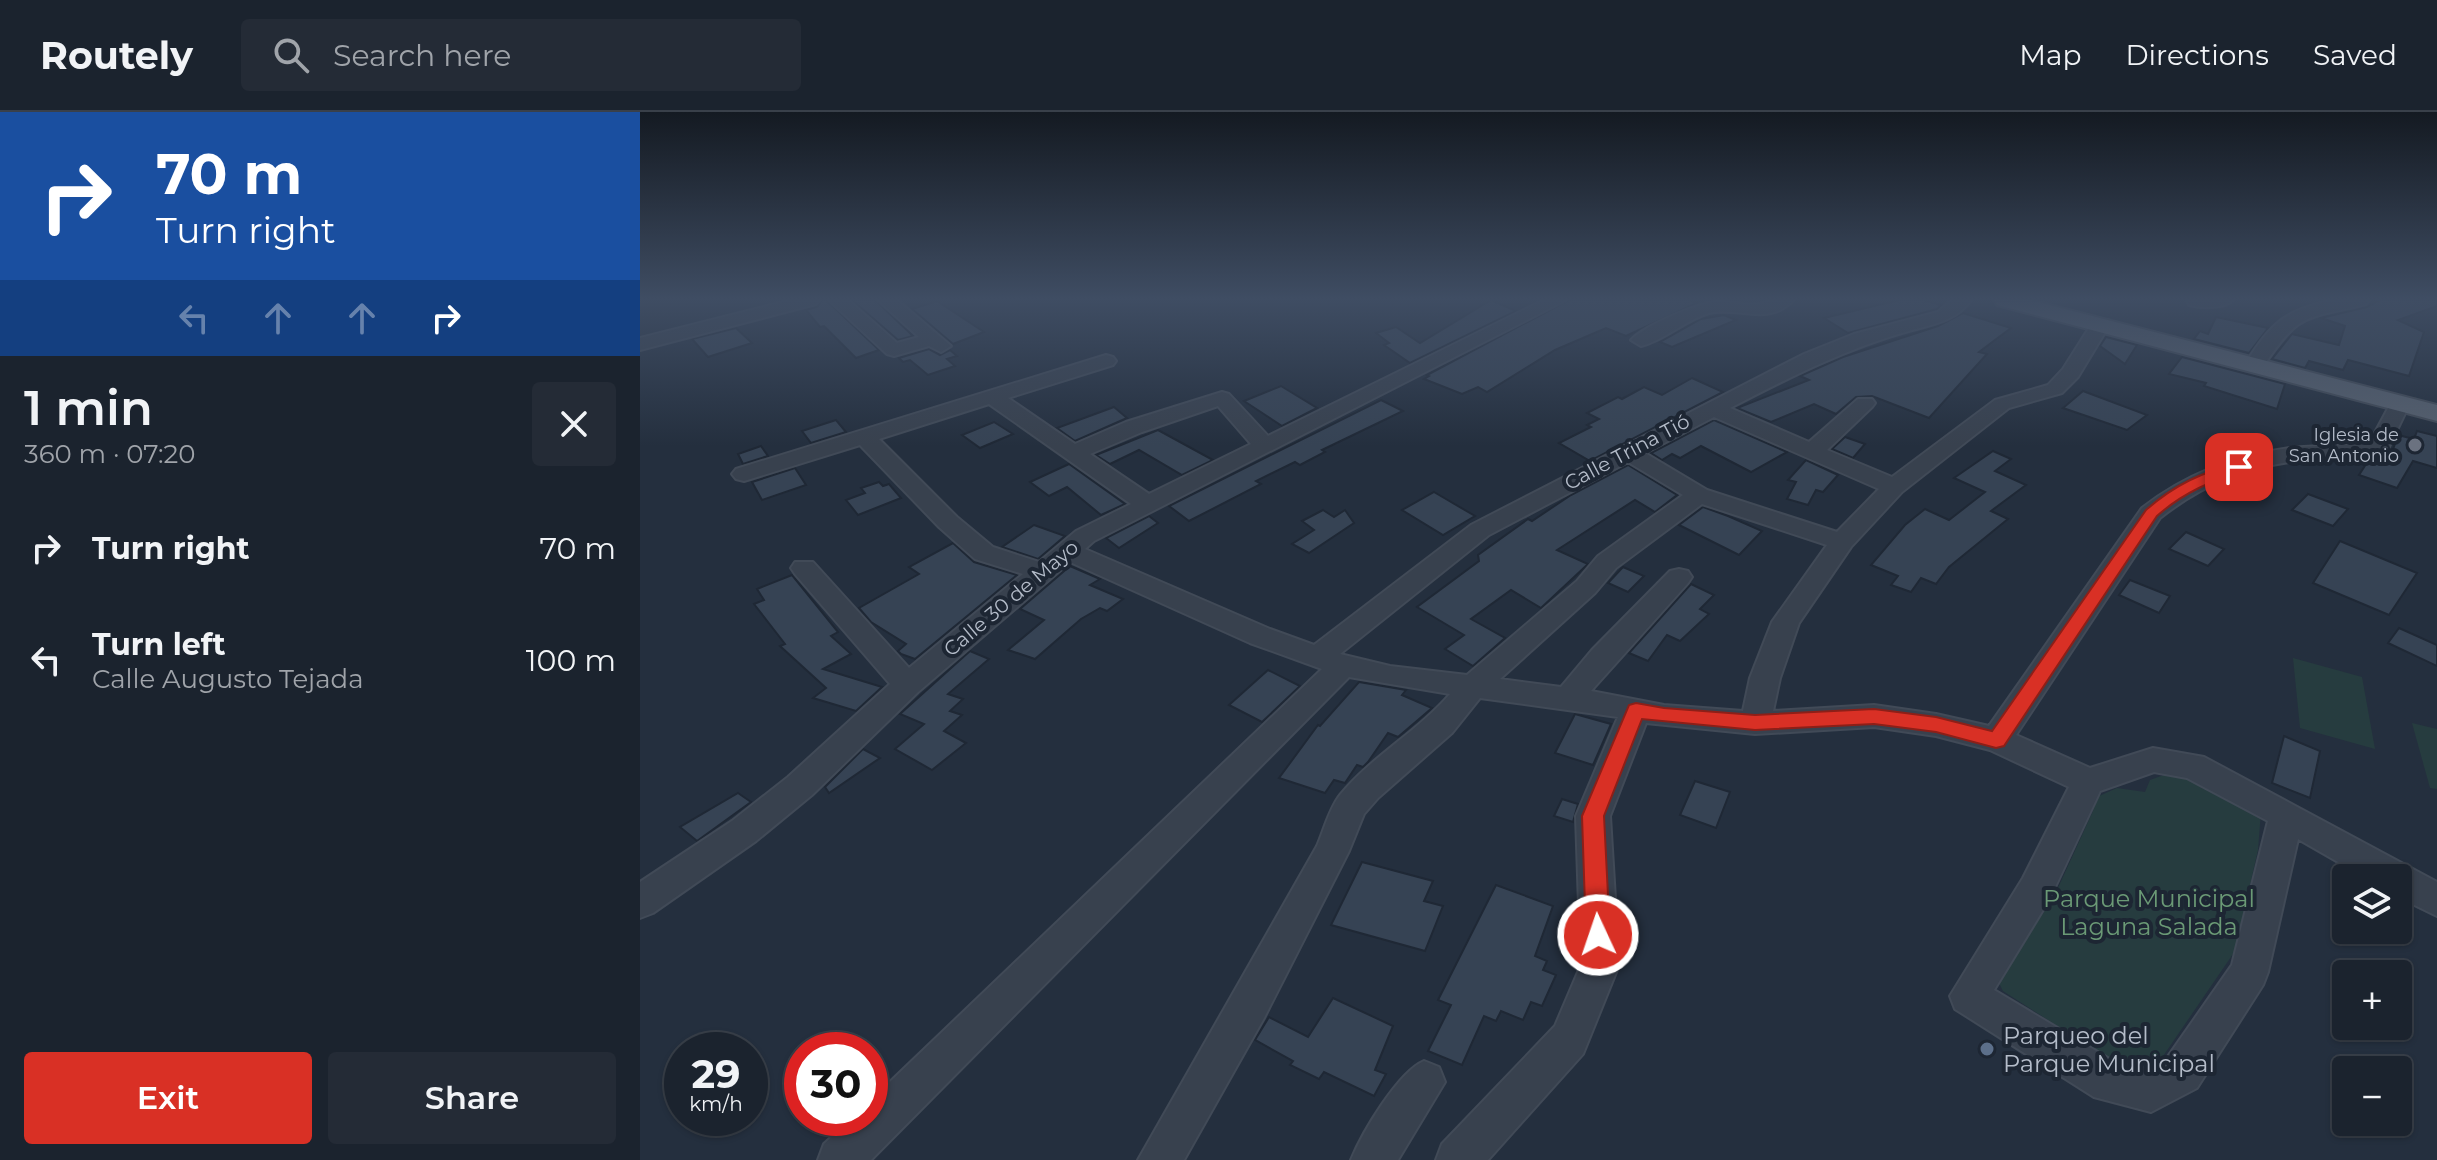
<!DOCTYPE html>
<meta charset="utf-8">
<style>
:root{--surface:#1b232e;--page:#242b36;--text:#f1f3f6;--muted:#a0a4aa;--line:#39404a;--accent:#d93025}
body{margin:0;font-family:Montserrat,sans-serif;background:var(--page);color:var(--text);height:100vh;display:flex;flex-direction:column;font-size:30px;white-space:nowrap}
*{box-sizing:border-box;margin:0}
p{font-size:26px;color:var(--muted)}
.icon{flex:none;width:44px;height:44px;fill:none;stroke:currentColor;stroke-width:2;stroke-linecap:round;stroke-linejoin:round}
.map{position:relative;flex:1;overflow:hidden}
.drawer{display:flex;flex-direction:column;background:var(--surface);width:640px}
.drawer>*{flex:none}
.guide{background:#1a4fa0;color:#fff;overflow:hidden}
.tools{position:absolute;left:1692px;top:752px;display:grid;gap:16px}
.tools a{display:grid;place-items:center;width:80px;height:80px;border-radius:8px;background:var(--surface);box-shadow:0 2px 6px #0004,0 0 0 2px var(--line);font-size:40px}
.speed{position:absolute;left:24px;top:920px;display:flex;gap:16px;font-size:40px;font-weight:700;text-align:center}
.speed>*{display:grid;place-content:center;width:104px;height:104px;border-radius:50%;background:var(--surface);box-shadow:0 2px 6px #0004,0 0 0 2px var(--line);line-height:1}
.speed small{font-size:20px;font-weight:400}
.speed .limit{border:12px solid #d22;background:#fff;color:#111}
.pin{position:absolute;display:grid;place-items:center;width:68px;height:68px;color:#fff;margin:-34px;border-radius:16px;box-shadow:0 4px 12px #0006}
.me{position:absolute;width:88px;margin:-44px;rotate:357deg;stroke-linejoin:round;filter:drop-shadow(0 0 6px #0008)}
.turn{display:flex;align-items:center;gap:28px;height:168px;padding:0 24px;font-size:36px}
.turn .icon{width:104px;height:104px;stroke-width:2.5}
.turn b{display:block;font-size:56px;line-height:68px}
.lanes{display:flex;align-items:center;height:76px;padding:0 24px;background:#0003;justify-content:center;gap:40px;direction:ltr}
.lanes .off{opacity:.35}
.round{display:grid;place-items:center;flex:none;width:84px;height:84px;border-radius:8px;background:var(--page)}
.summary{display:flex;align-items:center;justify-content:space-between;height:136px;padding:0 24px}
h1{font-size:48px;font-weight:600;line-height:60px}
.cta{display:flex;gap:16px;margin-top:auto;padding:16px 24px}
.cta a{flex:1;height:92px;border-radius:8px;background:var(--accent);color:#fff;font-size:32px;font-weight:600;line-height:92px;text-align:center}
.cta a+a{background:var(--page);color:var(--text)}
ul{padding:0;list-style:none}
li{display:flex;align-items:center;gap:24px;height:112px;padding:0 24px}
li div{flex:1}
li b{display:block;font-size:30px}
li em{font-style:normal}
header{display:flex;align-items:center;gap:48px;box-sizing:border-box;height:112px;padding:0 40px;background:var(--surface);border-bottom:2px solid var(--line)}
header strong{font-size:38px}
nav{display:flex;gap:44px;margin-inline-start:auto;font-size:28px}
.search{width:560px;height:72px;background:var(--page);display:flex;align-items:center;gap:20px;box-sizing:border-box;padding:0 28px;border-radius:8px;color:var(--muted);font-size:30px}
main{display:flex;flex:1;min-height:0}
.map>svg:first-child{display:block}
.green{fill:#263c3f}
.building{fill:#364354;stroke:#1f2835;stroke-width:2}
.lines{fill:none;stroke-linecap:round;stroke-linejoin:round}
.minor-casing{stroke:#414a57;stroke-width:4}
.major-casing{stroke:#414a57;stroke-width:4}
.minor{fill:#38414e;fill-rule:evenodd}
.major{fill:#56606e;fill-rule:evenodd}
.route{fill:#d93025;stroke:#8d1f18;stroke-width:2}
.worship-dot{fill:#6b7280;stroke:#1d2633;stroke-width:3}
.service-dot{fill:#5c6f8a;stroke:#1d2633;stroke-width:3}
.labels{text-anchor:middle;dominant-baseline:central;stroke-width:8;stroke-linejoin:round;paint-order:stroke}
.far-poi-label{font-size:18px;fill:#b4bcc9;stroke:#1d2633;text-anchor:end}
.street-label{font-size:20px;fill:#b4bcc9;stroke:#1d2633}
.near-park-label{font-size:24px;fill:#6b9a76;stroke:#1d2633}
.near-poi-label{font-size:24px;fill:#b4bcc9;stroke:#1d2633;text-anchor:start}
</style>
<header>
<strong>Routely</strong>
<div class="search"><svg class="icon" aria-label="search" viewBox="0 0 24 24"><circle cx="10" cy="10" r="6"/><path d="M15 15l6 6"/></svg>Search here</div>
<nav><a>Map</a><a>Directions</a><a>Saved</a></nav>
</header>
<main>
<section class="drawer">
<div class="guide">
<div class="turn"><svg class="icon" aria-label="right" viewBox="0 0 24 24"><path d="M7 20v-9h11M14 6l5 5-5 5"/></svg><div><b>70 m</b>Turn right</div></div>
<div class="lanes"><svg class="icon off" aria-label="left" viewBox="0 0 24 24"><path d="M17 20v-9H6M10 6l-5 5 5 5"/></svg><svg class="icon off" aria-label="ahead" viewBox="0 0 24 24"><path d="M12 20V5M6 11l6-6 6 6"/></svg><svg class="icon off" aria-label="ahead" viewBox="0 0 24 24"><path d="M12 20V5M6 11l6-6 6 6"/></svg><svg class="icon" aria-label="right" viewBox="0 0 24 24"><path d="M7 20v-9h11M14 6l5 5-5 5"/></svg></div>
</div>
<div class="summary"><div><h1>1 min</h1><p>360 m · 07:20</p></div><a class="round"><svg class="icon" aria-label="close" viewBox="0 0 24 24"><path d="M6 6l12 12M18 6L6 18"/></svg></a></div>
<ul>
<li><svg class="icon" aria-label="right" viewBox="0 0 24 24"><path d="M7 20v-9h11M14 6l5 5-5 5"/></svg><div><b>Turn right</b></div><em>70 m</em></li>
<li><svg class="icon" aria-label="left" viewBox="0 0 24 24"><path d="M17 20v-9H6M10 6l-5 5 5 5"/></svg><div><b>Turn left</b><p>Calle Augusto Tejada</p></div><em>100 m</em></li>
</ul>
<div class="cta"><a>Exit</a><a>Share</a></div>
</section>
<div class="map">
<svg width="1797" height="1048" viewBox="0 0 1797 1048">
<rect width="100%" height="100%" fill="#242f3e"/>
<g class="green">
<polygon points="1653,546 1722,565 1735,637 1660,616"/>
<polygon points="1772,611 1797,617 1797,677 1790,676"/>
<polygon points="1535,659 1621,699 1618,738 1595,839 1517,953 1506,961 1478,953 1363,879 1357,867 1413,787 1453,699 1457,685 1477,676 1505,680 1510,668"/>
</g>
<g class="building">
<polygon points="182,188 186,188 239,238 216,246 184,214 180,215 166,198 177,195"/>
<polygon points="212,188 235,188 273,224 258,228"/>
<polygon points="851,188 876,199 770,251 744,233 749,231 736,221 756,215 780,231"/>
<polygon points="929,188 1049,188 1057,191 986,224 966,216 915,238 847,280 838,275 822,282 784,267 789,264 787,263"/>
<polygon points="1259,188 1284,188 1301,193 1297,197 1208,221 1184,206"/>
<polygon points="1740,188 1797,188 1797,194 1758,208 1784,220 1769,264 1708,248 1703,258 1669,249 1665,256 1632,247 1652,222 1699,233 1705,214 1681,206 1727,195"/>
<polygon points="297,189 344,220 313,232 272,197"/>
<polygon points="1323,201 1371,216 1339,240 1347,242 1289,306 1232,284 1216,285 1196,302 1174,292 1131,310 1097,296 1169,268 1160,264 1203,245 1298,214"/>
<polygon points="1084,203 1096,208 1032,235 1020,230 1061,207"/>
<polygon points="1576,205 1628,216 1609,241 1554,227 1560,219 1568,222"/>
<polygon points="96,216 112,231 68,245 52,227"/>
<polygon points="1466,225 1497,233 1485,252 1460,234"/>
<polygon points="289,237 300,243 310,238 317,244 307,247 315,254 288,263 270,248 263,250 259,246"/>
<polygon points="1542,245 1645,272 1637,297 1564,274 1566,271 1529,262"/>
<polygon points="1052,266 1083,280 950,349 919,331 951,315 947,313 959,307 947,301 978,285 982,287 1004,275 1022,283"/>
<polygon points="641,274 677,296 642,314 604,289"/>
<polygon points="1443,279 1507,303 1487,318 1423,296"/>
<polygon points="741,288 763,299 682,338 685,340 660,353 655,350 616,369 621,372 549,409 529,394"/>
<polygon points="474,295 487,306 435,329 417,316"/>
<polygon points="196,308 206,320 171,331 162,319"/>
<polygon points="1074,308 1147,340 1111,360 1061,334 1040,346 1032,342 1022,348 1011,341"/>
<polygon points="354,310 373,322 340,336 322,323"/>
<polygon points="518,318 573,348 542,363 499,338 470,352 456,343"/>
<polygon points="1777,319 1797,324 1797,356 1773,349 1757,376 1719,363 1730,346 1748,352 1758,323 1774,327"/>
<polygon points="1205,325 1225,332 1213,346 1192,337"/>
<polygon points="121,334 128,344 103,352 98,342"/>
<polygon points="1353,339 1371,347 1355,359 1386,373 1351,399 1368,407 1309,455 1296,472 1281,466 1271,480 1251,473 1258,464 1231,453 1265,413 1285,397 1309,408 1345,380 1314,366"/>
<polygon points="1166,348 1198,363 1183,380 1176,378 1168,393 1147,387 1156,370 1148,368"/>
<polygon points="429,352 485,392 461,403 427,375 409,384 390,370"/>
<polygon points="988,353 1037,383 1015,400 995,388 917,438 948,452 901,496 871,478 831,507 865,526 833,554 805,537 824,523 777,495 839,449 838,443 888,407 892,409 931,383"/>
<polygon points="155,356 166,373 122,388 112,370"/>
<polygon points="239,370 243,374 249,372 261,386 218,403 206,388 225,381 221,376"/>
<polygon points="794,380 835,404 803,423 762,398"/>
<polygon points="1668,382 1708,397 1693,414 1652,398"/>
<polygon points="1063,395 1088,404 1122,419 1099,443 1039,413"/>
<polygon points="683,398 694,405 705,398 714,411 669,441 652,432 674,418 662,409"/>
<polygon points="509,404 518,411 479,436 466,426"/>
<polygon points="394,413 425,424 398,447 362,435"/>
<polygon points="1546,420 1584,437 1568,454 1529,437"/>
<polygon points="1700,429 1777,461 1749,503 1673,471"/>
<polygon points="313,431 334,450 377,463 275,547 261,542 258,539 266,532 231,510 219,496 279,462 269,455"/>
<polygon points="430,454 460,467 450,473 483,487 467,499 460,496 441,507 395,547 368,538 404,508 380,497"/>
<polygon points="983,455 1004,464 988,480 968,471"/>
<polygon points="152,463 198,520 191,524 211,542 183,557 242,575 216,599 173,586 186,576 140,534 145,532 114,492 124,488 117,477"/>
<polygon points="1490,468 1530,484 1519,501 1479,483"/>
<polygon points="1051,472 1074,483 1060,497 1069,502 1040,529 1027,523 1008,549 989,541"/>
<polygon points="1759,516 1797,533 1797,554 1748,531"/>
<polygon points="330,539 349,547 308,582 323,587 310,599 322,603 304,619 326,631 292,658 255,637 284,612 260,602"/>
<polygon points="628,558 660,574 622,610 589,593"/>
<polygon points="719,570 766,578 762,583 792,596 758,625 748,621 728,650 723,655 717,653 705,671 694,668 685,681 639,666 678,613 680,614"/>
<polygon points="935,602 971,612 953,653 915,641"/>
<polygon points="1644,624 1680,639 1670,686 1632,671"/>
<polygon points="223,637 240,646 189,681 185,675"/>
<polygon points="1055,669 1090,680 1076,716 1040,703"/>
<polygon points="98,681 111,690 57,729 40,715"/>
<polygon points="922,687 938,692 933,710 914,704"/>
<polygon points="722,750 793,769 784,789 803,794 785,839 691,813"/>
<polygon points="856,773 913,794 895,844 907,849 903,858 916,863 902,894 891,890 883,908 861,899 856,909 844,904 822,953 788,939 811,893 798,888"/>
<polygon points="693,886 753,914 735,958 746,962 734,984 684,960 679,967 650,953 653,949 615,928 629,905 668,925"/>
</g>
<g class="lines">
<g class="minor-casing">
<g id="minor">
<polygon points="151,188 179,188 176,192 0,238 0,226"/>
<polygon points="189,188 208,188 257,231 279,225 238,188 257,188 311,234 301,240 289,234 254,244 247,242"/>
<path d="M904,188H926L454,429L445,437L630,517L674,533L831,413L1164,242L1214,222L1298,200L1312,188H1331C1317,208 1295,212 1272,218C1207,236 1150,265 1090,296L1169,330L1218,287H1232L1235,291L1232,295L1187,338L1252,365L1355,288L1408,273L1423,257L1454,208H1468L1470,212L1438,265L1422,281L1369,296L1262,380L1211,435L1159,511L1140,566L1133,599L1234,593L1296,602L1349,614L1502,396C1546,362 1595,343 1650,336C1676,333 1704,335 1730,330L1753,287H1767L1770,291L1747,339C1720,346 1694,346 1667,348C1611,353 1564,371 1520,406L1376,623L1450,656L1513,636L1564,645L1797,770V804L1758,785V766H1726L1658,727L1628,860L1623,873L1557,976L1511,1000L1454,985L1315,897L1310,884L1383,766L1429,675L1350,638L1296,624L1234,615L1115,622L1006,611L970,704L979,853L943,942L848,1048H796L802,1032L915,914L941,853L936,704L978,605L840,586L812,621L738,686L724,702L709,739L624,906L544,1048H498L677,734C684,718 689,697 700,683C731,645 777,620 810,582L709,565L231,1048H178L184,1032L212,1006H230V989L682,557L610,531L430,450L278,580L172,683L116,729L13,801L0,806V770L92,709L148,665L250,572L155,462L151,456L155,450H173L269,556L383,462L335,447L299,415L220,333L104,369L96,367L92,362L96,357L466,243L473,245L476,249L473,253L368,286L435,332L486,310L582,280L589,282L628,324ZM349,292L491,392L436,419L399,450L353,435L317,405L239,327ZM578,294L611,332L509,382L450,342L502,320ZM1074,305L1239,377L1197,420L1067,378L1005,341ZM988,350L1043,383L958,444L937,469L827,563L750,554L700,542L849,423ZM1062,392L1187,433L1132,510L1110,566L1103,599L1024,593L951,579L1048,471L1052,465L1048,459L1039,457L1030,459L952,538L921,575L860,567L955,481L976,456ZM1514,660L1547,666L1628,709L1592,853L1527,946L1508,957L1476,951L1354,878L1409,788L1460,679Z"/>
<path d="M1132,188H1153C1129,215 1098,194 1069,201C1045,208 1025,228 1001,234L991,228C1004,214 1057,191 1076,190C1095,189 1114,197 1132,188Z"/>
<path d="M1547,188H1593C1584,197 1561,196 1549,193Z"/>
<path d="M1695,188H1729L1726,192C1663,208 1660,199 1622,256H1608L1605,252C1632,210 1646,197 1695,188Z"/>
<path d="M784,949L799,955L805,970L758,1048H711C722,1021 758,960 784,949Z"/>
</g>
</g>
<g class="major-casing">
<polygon id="major" points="1354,188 1390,188 1797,293 1797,309 1357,193"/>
</g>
<use href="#minor" class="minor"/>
<use href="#major" class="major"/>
</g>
<linearGradient id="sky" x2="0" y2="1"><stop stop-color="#141a22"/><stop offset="0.56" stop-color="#3f4d63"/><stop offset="1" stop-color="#3f4d63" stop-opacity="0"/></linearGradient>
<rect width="1797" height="334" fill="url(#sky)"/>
<path class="route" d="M1599,351L1606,355L1604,358C1570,370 1544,380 1517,404L1364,634L1356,636L1296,620L1234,612L1115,618L1002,607L964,704L970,823L967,831L958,834L950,831L946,823L942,704L989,593L996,591L1024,596L1115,603L1234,597L1296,605L1352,619L1506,398C1534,373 1562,360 1599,351Z"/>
<circle class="worship-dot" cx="1775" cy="333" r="8"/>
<circle class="service-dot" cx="1347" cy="937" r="8"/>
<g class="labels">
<g class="far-poi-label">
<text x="1759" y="323">Iglesia de<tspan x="1759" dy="21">San Antonio</tspan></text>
</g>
<g class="street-label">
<text transform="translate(987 340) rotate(-28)">Calle Trina Tió</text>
<text transform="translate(371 486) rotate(-40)">Calle 30 de Mayo</text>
</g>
<g class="near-park-label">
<text x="1509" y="786">Parque Municipal<tspan x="1509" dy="28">Laguna Salada</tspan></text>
</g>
<g class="near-poi-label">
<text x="1363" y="923">Parqueo del<tspan x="1363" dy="28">Parque Municipal</tspan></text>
</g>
</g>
</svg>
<div class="tools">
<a><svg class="icon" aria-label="layers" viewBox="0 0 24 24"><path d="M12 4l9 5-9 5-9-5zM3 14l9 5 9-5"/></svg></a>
<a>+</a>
<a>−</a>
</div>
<div class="speed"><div>29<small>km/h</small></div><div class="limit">30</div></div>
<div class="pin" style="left:1599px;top:355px;background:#d93025"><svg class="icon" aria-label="arrive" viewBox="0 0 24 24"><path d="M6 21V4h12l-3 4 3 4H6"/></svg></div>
<svg class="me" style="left:958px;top:823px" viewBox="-20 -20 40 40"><circle r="17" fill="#d93025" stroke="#fff" stroke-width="3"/><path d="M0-11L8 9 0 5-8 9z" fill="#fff"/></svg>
</div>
</main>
